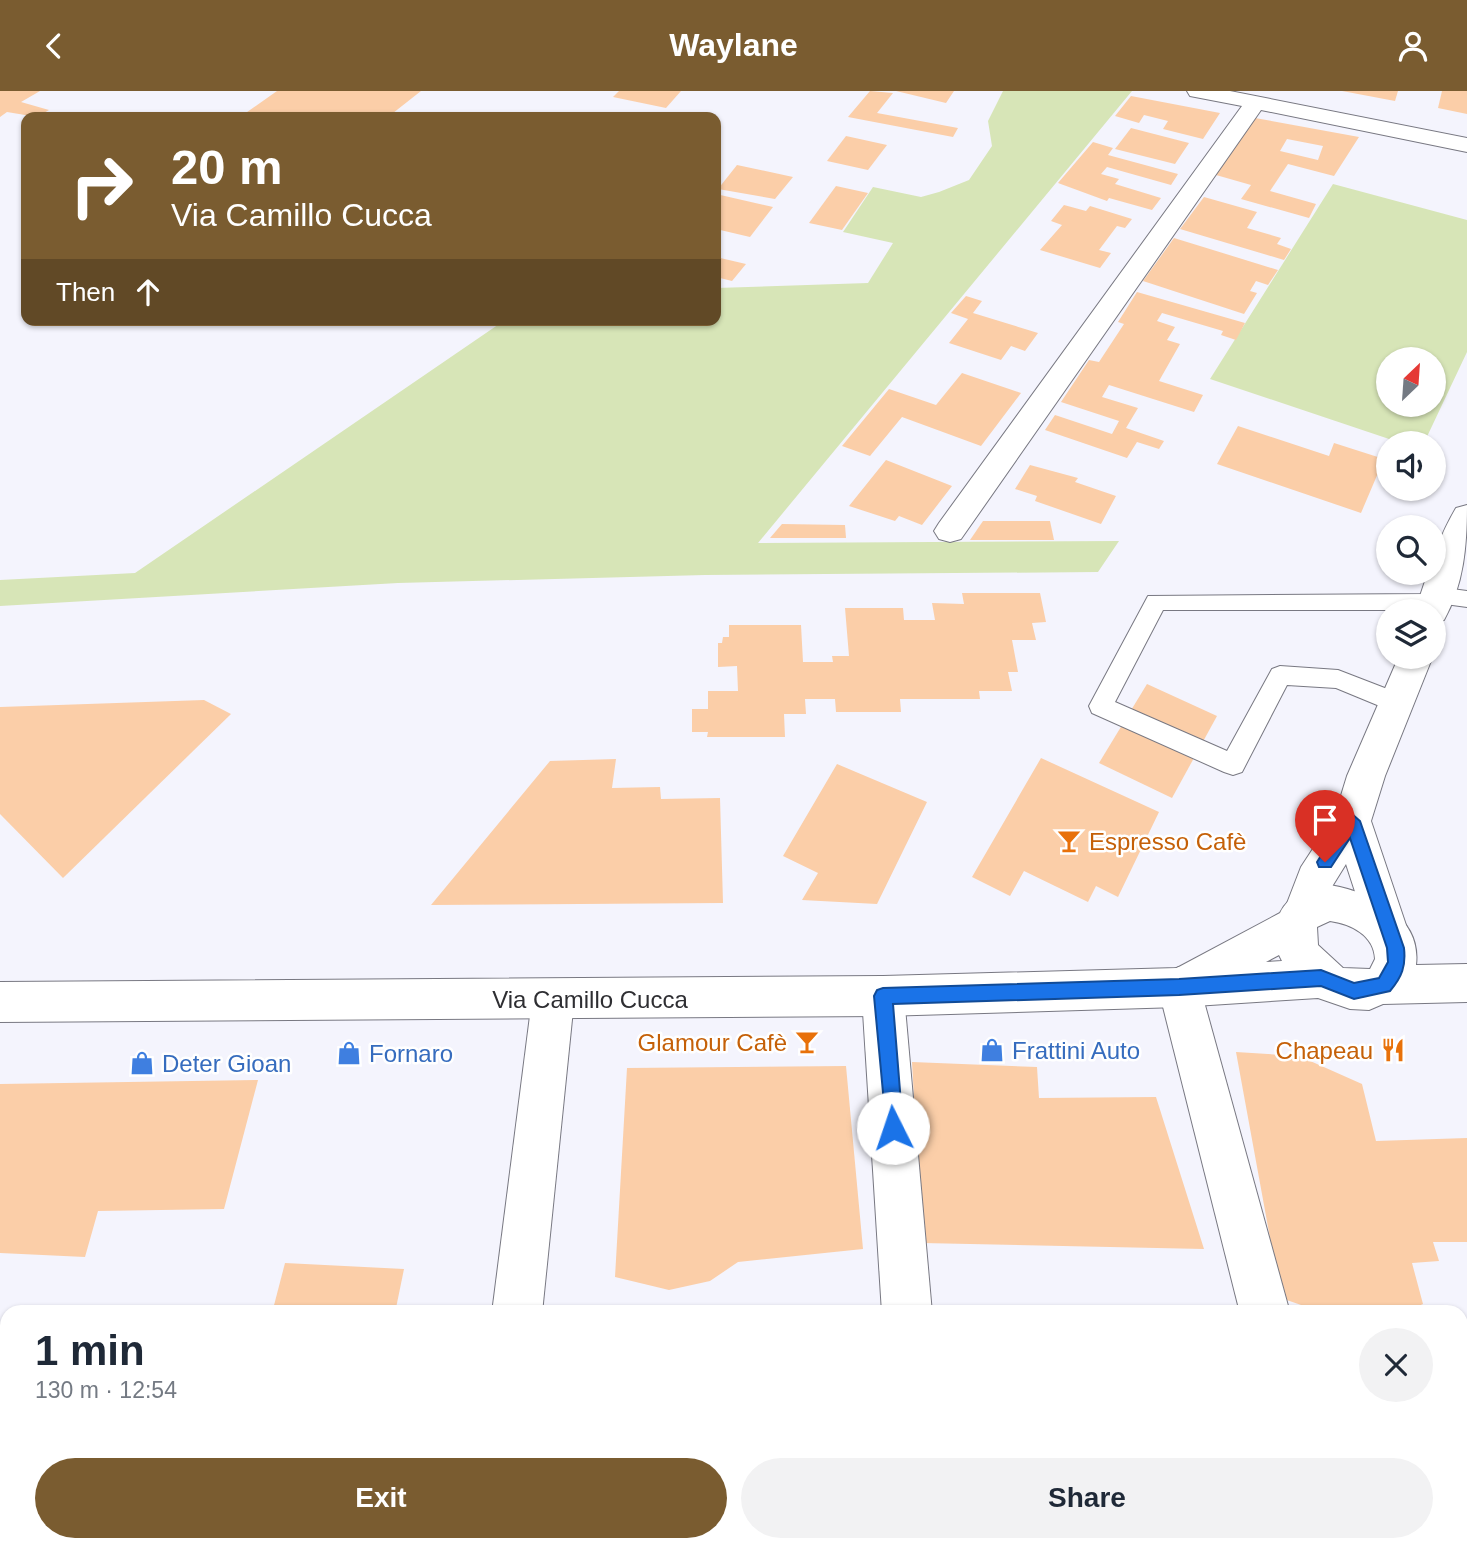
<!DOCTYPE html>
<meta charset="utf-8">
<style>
:root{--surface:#fff;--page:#f2f2f3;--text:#1f2937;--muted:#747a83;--accent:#7a5c30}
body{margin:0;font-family:Arial,sans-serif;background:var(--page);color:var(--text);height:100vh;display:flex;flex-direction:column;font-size:26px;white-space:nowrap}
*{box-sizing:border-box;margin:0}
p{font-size:23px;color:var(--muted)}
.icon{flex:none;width:38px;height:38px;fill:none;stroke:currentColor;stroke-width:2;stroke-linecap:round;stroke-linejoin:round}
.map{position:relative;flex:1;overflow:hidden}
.sheet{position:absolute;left:0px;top:1214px;width:1468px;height:247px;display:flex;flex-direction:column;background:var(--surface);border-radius:21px 21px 0 0;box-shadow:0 2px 5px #0004}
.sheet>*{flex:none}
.banner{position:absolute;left:21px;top:21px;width:700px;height:214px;border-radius:14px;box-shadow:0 2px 5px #0004;background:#7a5c30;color:#fff;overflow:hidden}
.needle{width:46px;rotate:25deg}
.fabs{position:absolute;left:1376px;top:256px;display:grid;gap:14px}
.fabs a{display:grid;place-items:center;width:70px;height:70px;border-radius:50%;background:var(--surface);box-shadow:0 2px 5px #0004;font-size:35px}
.pin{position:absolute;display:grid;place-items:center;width:60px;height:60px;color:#fff;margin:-72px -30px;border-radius:50% 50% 50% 0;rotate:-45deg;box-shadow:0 0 7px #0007}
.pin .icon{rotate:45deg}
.me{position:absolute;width:77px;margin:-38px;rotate:356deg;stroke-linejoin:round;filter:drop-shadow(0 0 5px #0008)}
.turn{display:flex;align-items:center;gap:24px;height:147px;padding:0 35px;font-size:32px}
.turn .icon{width:91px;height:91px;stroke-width:2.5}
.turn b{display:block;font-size:49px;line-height:60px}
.then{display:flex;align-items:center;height:66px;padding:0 35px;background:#0003;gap:14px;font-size:26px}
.round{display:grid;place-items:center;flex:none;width:74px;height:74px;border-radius:37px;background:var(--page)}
.overview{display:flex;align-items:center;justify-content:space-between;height:119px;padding:0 35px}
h1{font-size:42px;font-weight:700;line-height:52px}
.button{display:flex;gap:14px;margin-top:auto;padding:14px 35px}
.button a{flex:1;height:80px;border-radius:42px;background:var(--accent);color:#fff;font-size:28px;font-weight:700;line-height:80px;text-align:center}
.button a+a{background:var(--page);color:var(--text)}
header{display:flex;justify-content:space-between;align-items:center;height:91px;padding:0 35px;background:var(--accent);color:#fff;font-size:32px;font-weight:700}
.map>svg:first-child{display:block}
.green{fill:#d7e5b7;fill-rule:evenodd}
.building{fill:#fbcea8;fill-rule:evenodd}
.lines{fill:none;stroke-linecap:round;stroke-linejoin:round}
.service-casing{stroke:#787882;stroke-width:2}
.minor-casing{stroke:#787882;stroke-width:2}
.tertiary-casing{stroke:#787882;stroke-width:2}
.service{fill:#fff;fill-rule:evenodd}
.minor{fill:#fff;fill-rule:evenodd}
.tertiary{fill:#fff;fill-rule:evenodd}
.route{fill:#1a73e8;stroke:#114b97;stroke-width:2}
.labels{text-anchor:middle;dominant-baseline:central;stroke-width:5;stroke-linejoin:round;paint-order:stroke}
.food-label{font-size:24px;fill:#c56008;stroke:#fff;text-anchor:end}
.street-label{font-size:24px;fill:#2e2e32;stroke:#fff}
.shop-label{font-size:24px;fill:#366cbe;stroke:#fff;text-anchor:start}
</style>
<header><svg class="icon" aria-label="back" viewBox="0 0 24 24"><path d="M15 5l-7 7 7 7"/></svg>Waylane<svg class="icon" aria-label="person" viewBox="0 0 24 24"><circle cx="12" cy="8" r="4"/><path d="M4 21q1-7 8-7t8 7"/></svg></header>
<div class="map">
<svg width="1467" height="1460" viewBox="0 0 1467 1460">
<rect width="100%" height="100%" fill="#f4f4fd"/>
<g class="green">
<polygon points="1003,0 1132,0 758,452 1119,450 1098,481 705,484 398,492 0,515 0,489 135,482 505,229 716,229 716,197 868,192 893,152 843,141 873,96 921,106 939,101 969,89 992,55 988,30"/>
<path d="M1333,93L1467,129V261L1424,352H1401L1210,288ZM1388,268H1433V313H1388Z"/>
</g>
<g class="building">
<polygon points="0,0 40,0 21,11 49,19 37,26 7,21 0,26"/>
<polygon points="277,0 421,0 388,26 355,24 352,26 240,26"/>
<polygon points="619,0 681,0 666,17 613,6"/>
<polygon points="870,0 893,2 877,22 958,37 953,46 848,26"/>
<polygon points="896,0 954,0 946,12"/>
<polygon points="1342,0 1398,0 1395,10"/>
<polygon points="1442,0 1467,0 1467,23 1438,17"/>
<polygon points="1131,5 1220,22 1203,48 1163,38 1168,30 1144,24 1139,32 1115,25"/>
<path d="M1255,27L1359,46L1334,85L1288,73L1270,100L1316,113L1309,127L1241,108L1251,94L1216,84ZM1287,48L1323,55L1318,69L1280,60Z"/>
<polygon points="1131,37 1189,52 1175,73 1115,58"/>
<polygon points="846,45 887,54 868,79 827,70"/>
<polygon points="1093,51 1113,57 1108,64 1178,83 1171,94 1107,76 1101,83 1119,88 1115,93 1161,107 1152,119 1109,107 1107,110 1058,92"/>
<polygon points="737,74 793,86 775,108 718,98"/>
<polygon points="836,95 868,102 842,139 809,132"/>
<polygon points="716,103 773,116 750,146 716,138"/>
<polygon points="1204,106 1257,121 1247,137 1281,147 1277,153 1291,158 1284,169 1180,138"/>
<polygon points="1064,114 1086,120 1090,115 1132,128 1125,137 1117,135 1099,159 1111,162 1100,177 1040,159 1062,134 1051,130"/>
<polygon points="1174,147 1278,179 1268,194 1256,190 1250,200 1257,202 1244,223 1143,190"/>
<polygon points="716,166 746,173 732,190 716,186"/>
<polygon points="1137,201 1245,232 1236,249 1221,244 1223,240 1162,222 1157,230 1175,236 1167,249 1180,253 1159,290 1203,304 1194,321 1109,294 1102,306 1138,317 1126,337 1164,350 1159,358 1137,351 1127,367 1045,339 1055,324 1112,343 1119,330 1061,311 1089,269 1099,271 1124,233 1118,231"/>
<polygon points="966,205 982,210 973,222 1038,242 1025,260 1011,255 1001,269 949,252 968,228 951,222"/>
<polygon points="962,282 1021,302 981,355 902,326 870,365 842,355 889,298 936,314"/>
<polygon points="1238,335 1329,365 1334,352 1384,368 1361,422 1217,373"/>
<polygon points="886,369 952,395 922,434 899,425 895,430 849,415"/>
<polygon points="1030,374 1078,387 1075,391 1116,405 1101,433 1035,410 1037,405 1015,398"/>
<polygon points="983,430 1050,430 1054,449 970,449"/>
<polygon points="782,433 845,434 846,447 770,447"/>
<polygon points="962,502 1040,502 1046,531 1032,532 1036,549 1012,549 1018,581 1008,581 1012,600 979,600 980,608 900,608 901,621 836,621 835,608 805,608 806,623 784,623 785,646 707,646 708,641 692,641 692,618 708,618 708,600 738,600 737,575 718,576 718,552 722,552 723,546 729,546 729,534 801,534 803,571 833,571 832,565 849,565 845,517 903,517 904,529 935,529 932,512 964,513"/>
<polygon points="1147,593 1217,625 1172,707 1099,672"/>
<polygon points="204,609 231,623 63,787 0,723 0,616"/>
<polygon points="1041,667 1159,721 1118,806 1096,795 1088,811 1024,780 1010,805 972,786"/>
<polygon points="616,668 612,697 660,696 661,708 720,707 723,812 431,814 550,670"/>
<polygon points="837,673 927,711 877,813 802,809 818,782 783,765"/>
<polygon points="1236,961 1299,965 1362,993 1376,1050 1467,1047 1467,1151 1433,1151 1439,1170 1412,1172 1423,1213 1403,1222 1324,1222 1281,1207"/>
<polygon points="912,971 1037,976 1039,1007 1156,1006 1204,1158 922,1152"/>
<polygon points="846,975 863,1158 738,1171 710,1190 669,1199 615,1186 627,977"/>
<polygon points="258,989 224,1118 98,1120 85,1166 0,1162 0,993"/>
<polygon points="285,1172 404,1178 395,1222 272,1222"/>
<rect x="0" y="1266" width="7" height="109"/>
<polygon points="1461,1432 1467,1432 1467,1460 1370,1460 1368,1454 1461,1454"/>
<polygon points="17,1454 433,1454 432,1460 15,1460"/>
</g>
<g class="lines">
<g class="service-casing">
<polygon id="service" points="1437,496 1467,500 1467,516 1445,513 1435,519 1163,519 1115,611 1227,660 1272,578 1280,575 1338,579 1408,606 1411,613 1408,620 1399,623 1336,597 1287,594 1242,681 1233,684 1224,681 1092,622 1089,615 1148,505 1426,503"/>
</g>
<g class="minor-casing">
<g id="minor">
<polygon points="1187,0 1230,0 1467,47 1467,61 1261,19 961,448 950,451 939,448 934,440 939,432 1242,15 1190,5"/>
<path d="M1467,414C1467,454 1464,493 1444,529L1433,532V520H1415L1428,481H1433C1433,460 1445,436 1456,417Z"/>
<polygon points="1399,565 1433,565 1385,685 1371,730 1409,843 1403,856 1388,861 1373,856 1346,773 1333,794 1318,833 1304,838 1290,833 1284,820 1301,776 1335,724 1347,685"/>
<polygon points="1179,876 1194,882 1200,896 1290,1222 1240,1222 1158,896 1164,882"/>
<polygon points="883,885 898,891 904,905 932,1222 882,1222 862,905 868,891"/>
<polygon points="553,889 568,895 574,909 542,1222 492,1222 532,909 538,895"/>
<rect x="462" y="1454" width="56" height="6"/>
<rect x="898" y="1454" width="56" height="6"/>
<polygon points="1298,1454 1354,1454 1356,1460 1300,1460"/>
</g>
</g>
<g class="tertiary-casing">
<path id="tertiary" d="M1330,794C1370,801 1422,825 1416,874L1467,873V911L1383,913L1369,919L1350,918L1318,907L1179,916L883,925L0,931V891L883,885L1177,877L1280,822C1289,803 1310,797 1330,794ZM1330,830C1351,833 1374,844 1375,868L1370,878L1343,877L1318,854L1317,836ZM1279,864L1282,870L1266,871Z"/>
</g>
<use href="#service" class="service"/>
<use href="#minor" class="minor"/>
<use href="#tertiary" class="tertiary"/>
</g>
<path class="route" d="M1352,723L1360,730L1404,857C1406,875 1402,886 1390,900L1354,908L1321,895L1179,904L893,913L903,1037L900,1044L893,1046L887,1044L874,905L877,899L883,897L1179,888L1321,879L1354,892L1379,887L1388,871L1387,857L1350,747L1331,776H1319L1317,771L1346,725Z"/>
<defs>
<g id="bar-bare" transform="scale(1.89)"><path d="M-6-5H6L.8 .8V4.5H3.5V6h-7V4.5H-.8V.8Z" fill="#e8710a" stroke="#fff" stroke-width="2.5" paint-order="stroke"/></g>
<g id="shop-bare" transform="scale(1.89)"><path d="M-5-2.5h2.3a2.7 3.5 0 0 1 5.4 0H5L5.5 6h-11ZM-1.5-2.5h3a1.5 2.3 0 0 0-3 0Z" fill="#3f7fe0" stroke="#fff" stroke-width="2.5" paint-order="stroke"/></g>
<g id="restaurant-bare" transform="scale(1.89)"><path d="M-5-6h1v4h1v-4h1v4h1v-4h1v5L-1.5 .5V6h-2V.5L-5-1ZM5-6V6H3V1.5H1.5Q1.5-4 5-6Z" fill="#e8710a" stroke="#fff" stroke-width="2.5" paint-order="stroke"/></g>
</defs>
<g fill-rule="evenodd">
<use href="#bar-bare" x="1069" y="750"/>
<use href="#bar-bare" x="807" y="951"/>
<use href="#shop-bare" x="992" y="959"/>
<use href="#restaurant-bare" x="1393" y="959"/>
<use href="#shop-bare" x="349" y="962"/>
<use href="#shop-bare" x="142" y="972"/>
</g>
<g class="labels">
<g class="food-label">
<text x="1089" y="750" text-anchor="start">Espresso Cafè</text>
<text x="787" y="951">Glamour Cafè</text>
<text x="1373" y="959">Chapeau</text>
</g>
<g class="street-label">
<text x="590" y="908">Via Camillo Cucca</text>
</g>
<g class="shop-label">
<text x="1012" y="959">Frattini Auto</text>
<text x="369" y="962">Fornaro</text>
<text x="162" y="972">Deter Gioan</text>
</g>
</g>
</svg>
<div class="fabs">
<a><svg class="needle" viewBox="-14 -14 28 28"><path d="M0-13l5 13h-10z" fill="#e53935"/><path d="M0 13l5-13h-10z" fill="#747a83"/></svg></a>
<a><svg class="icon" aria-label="sound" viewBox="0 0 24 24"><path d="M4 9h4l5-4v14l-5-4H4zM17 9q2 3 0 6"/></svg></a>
<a><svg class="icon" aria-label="search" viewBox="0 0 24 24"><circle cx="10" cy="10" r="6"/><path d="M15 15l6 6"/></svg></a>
<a><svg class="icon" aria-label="layers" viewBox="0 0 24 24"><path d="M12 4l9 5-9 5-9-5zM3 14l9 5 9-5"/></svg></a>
</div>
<div class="pin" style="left:1325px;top:771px;background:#d93025"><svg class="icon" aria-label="arrive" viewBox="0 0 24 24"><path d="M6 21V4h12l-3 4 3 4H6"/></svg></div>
<svg class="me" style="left:893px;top:1037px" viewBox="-20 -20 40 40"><circle r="19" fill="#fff"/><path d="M0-13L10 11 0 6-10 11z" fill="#1a73e8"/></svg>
<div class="banner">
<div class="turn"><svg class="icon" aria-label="right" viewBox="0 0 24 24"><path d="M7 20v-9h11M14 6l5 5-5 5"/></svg><div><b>20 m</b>Via Camillo Cucca</div></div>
<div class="then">Then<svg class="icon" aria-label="ahead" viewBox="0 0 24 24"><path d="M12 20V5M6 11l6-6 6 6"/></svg></div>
</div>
<section class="sheet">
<div class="overview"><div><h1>1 min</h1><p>130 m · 12:54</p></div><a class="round"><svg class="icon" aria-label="close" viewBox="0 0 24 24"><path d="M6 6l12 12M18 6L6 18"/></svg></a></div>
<div class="button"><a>Exit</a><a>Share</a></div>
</section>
</div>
